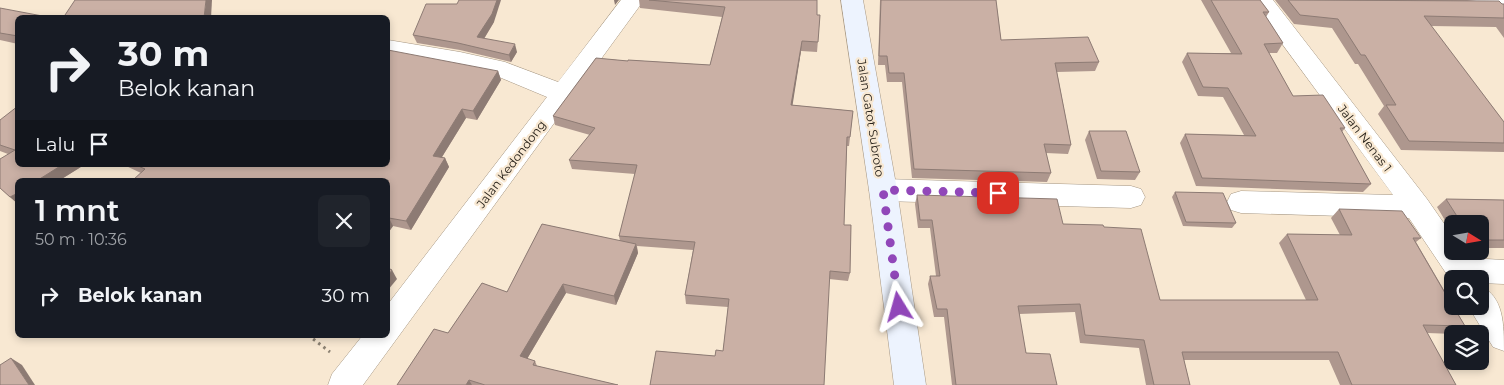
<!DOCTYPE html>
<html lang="id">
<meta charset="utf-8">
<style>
:root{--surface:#171b24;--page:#20242c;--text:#f1f3f6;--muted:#9ea1a6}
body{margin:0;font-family:Montserrat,sans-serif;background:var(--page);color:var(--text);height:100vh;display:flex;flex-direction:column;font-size:19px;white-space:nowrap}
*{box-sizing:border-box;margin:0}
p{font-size:16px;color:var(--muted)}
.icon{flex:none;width:28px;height:28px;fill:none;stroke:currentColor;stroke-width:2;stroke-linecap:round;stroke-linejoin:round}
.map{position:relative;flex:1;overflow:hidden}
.side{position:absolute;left:15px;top:178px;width:375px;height:160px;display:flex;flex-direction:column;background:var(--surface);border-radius:8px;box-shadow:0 2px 8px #0003}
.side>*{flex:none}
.guide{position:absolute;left:15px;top:15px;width:375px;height:152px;border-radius:8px;box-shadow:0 2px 8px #0003;background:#171b24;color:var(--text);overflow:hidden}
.needle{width:32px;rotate:101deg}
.tools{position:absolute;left:1444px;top:215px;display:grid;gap:10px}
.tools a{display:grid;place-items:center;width:45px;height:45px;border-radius:8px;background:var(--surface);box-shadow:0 2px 8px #0003;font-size:25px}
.pin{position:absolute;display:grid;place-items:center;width:42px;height:42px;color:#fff;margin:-21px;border-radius:10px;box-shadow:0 2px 8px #0006}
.me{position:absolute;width:55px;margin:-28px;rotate:352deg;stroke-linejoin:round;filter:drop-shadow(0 0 4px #0008)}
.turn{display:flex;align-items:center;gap:18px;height:105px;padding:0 20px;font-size:22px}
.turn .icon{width:65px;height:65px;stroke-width:2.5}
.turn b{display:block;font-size:35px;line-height:42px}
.then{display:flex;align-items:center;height:48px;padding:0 20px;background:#0003;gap:10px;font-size:19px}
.round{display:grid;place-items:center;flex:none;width:52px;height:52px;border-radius:8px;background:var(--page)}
.overview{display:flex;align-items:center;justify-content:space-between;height:85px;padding:0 20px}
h1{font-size:30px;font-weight:600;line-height:38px}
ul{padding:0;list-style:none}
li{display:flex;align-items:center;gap:15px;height:65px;padding:0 20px}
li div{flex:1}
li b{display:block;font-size:19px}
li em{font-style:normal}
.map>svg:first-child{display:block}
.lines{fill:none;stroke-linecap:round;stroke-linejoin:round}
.minor-casing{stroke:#a69783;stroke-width:1}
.secondary-casing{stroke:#a69783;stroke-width:1}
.path{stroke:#8b8172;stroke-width:3;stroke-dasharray:2.5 4;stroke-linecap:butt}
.minor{fill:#fff;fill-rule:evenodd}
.secondary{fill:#edf3fe;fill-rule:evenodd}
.wall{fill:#ae978e}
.shaded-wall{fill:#8d7b74}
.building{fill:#cab0a5;stroke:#8d7b74}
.route{stroke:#9147b9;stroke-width:9;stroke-dasharray:0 16.2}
.labels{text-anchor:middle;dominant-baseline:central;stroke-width:4.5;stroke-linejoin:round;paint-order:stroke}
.street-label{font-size:12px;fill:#28221a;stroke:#f8e8d2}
</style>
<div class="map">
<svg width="1504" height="385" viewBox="0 0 1504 385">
<rect width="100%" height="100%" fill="#f8e8d2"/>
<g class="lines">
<g class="minor-casing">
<g id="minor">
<polygon points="621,0 644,0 363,385 328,385 332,374 363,335 388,335 388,304 547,97 499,77 388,56 388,40 460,52 505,62 558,82"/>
<polygon points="1250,0 1273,0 1427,199 1452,235 1452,251 1464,251 1469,258 1504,260 1504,284 1480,283 1480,279 1452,279 1452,282 1409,218 1241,213 1231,210 1227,202 1231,194 1241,191 1393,195"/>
<polygon points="1432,0 1504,0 1504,8 1443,7 1435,5"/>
<polygon points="883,179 1131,186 1141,189 1145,197 1141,205 1131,208 883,201 873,198 869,190 873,182"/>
<path d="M1480,286C1504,296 1504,325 1504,351L1493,347L1468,306H1480Z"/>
</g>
</g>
<g class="secondary-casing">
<polygon id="secondary" points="841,0 863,0 897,190 926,385 894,385 869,190"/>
</g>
<polyline class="path" points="308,335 330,352"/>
<use href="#minor" class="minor"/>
<use href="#secondary" class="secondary"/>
</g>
<g class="wall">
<polygon points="639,0 817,0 817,15 820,15 817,52 801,51 792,105 853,111 849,146 847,146 844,225 851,225 850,273 848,281 829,279 824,385 650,385 656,351 715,356 716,350 723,351 728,307 686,304 685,295 693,250 637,246 638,253 616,305 566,293 527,359 535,361 537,366 618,385 397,385 434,329 448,333 482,283 507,292 542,224 620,241 619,236 635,174 572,169 569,160 590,135 555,125 553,116 596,58 628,61 628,60 710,65 722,17 640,8"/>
<polygon points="880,0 996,0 1001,40 1099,62 1095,71 1057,72 1071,145 1068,154 1046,153 1051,173 1047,182 912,178 902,82 887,82 885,65 878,65"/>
<polygon points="1201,0 1260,0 1269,12 1266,17 1283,43 1277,53 1269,53 1293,96 1345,128 1342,132 1371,184 1363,192 1196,186 1180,143 1185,134 1244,135 1223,97 1198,96 1182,62 1187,53 1231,53"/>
<polygon points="1275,0 1467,0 1504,4 1504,38 1496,27 1431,26 1504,122 1504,152 1401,150 1378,114 1384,106 1358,64 1355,64 1332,28 1294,24"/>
<polygon points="0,8 18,18 18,44 0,40"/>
<polygon points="494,22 484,39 517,52 511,62 460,50 417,43 413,35"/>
<polygon points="498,71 501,80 477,120 466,118 442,157 445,158 449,167 411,230 393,226 388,233 388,180 141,173 124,165 388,165"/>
<polygon points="0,120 84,165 60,180 18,180 18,204 0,188 8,154 0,151"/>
<polygon points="1089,131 1140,172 1135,180 1097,179 1085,140"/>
<polygon points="1175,192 1236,223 1232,228 1183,226 1172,197"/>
<polygon points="917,195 1063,224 1104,227 1160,300 1306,300 1279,243 1287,234 1340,235 1331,218 1339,209 1421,238 1416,242 1465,326 1455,334 1427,333 1456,385 1340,385 1329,360 1184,360 1190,385 1146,385 1139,348 1080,343 1075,312 1019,314 1026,353 1057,385 952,385 944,317 934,317 928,284 930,276 936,276 930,228 918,228 915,204"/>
<polygon points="1446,199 1504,200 1504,248 1480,248 1480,224 1452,224 1452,232 1437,207"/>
</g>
<g class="shaded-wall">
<polygon points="206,0 212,0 211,18 204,18"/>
<polygon points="497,0 501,0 494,22 480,45 477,37"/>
<polygon points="614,0 619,0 615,5"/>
<polygon points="802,41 801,51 791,115 791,105"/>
<polygon points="515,44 517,52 511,62 509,55"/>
<polygon points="498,71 501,80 477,120 473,111"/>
<polygon points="462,109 466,118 437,165 433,156"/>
<polygon points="445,158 449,167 411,230 406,221"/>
<polygon points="62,165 84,165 60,180 38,180"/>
<polygon points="18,193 18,204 10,197"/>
<polygon points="389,218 393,226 388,233 388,219"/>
<polygon points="636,244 638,253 616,305 614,296"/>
<polygon points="392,270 397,279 388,290 388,276"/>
<polygon points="563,284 566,293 524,364 520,356"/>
<polygon points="11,358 22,365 35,385 29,385"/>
<polygon points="469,380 472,385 466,385"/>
</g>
<g class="building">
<polygon points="75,0 206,0 204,18 63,18"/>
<polygon points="459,0 497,0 492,14 477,37 515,44 509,55 458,43 413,35 426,4 457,4"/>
<polygon points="649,0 817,0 817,15 820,15 818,42 802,41 791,105 853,111 850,137 847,137 844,225 851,225 850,273 830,271 824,385 650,385 656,351 715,356 716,350 723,351 729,299 685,295 695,242 619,236 637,165 569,160 595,128 553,116 596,58 628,61 628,60 710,65 725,7"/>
<polygon points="881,0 996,0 1001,40 1088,37 1099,62 1055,63 1071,145 1044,144 1051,173 914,169 904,73 889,73 887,56 879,56"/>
<polygon points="1211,0 1260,0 1269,12 1263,12 1283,43 1264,44 1293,96 1323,95 1345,128 1340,128 1371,184 1202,178 1185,134 1256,136 1228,88 1203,87 1187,53 1242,54"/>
<polygon points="1288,0 1499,1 1502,4 1504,4 1504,18 1424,16 1504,122 1504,143 1409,141 1386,105 1396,105 1365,55 1361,55 1338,19 1300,15"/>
<polygon points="0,8 53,18 18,18 18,36 0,33"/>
<polygon points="388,50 498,71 473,111 462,109 433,156 445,158 406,221 389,218 388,219 388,180 133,180 145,169 136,165 388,165"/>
<polygon points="18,106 18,165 62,165 38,180 18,180 18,193 10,197 0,188 0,159 15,150 0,145 0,120"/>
<polygon points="1089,131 1126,131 1140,172 1101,171"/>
<polygon points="1175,192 1223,193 1236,223 1186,222"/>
<polygon points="917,195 1057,199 1063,224 1103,225 1104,227 1141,229 1160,300 1318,300 1287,234 1352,235 1339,209 1402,211 1421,238 1413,238 1452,305 1452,306 1453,306 1465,326 1423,325 1456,385 1352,385 1338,352 1182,352 1190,385 1154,385 1144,340 1085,335 1080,304 1018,306 1026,353 1050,354 1057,385 956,385 947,309 937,309 930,276 940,276 932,220 920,220"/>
<polygon points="1446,199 1504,200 1504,240 1480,240 1480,224 1462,224"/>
<polygon points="542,224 636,244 614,296 563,284 520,356 535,361 533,365 618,385 485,385 469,380 466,385 397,385 434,329 448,333 482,283 507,292"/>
<polygon points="388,268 392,270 388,276"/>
<polygon points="11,358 29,385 0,385 0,365"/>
</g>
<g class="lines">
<polyline class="route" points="899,307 883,190 998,193"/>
</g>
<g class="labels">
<g class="street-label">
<text transform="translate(871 118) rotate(81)">Jalan Gatot Subroto</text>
<text transform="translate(1365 138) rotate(53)">Jalan Nenas 1</text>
<text transform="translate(511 164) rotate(-53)">Jalan Kedondong</text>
</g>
</g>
</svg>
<div class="tools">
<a><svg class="needle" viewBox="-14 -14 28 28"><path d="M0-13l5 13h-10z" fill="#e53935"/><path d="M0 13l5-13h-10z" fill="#9ea1a6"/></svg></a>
<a><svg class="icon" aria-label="search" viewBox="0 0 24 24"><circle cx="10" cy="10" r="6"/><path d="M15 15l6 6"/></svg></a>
<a><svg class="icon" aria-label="layers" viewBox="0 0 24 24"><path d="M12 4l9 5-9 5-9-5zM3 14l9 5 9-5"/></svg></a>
</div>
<div class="pin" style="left:998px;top:193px;background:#d93025"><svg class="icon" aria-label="arrive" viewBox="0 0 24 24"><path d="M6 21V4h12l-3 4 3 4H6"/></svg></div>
<svg class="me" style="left:899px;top:307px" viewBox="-20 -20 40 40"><path d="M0-17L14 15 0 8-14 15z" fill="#9147b9" stroke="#fff" stroke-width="4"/></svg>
<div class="guide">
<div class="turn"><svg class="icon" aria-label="right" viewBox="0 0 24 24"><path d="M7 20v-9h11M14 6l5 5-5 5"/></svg><div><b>30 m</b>Belok kanan</div></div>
<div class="then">Lalu<svg class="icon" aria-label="arrive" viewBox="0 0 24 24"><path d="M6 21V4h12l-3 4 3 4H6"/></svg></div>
</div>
<section class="side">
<div class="overview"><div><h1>1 mnt</h1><p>50 m · 10:36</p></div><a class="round"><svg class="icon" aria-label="close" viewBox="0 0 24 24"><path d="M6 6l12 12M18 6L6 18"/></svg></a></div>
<ul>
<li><svg class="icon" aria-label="right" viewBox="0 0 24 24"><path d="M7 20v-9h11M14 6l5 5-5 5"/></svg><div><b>Belok kanan</b></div><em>30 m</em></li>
</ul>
</section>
</div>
